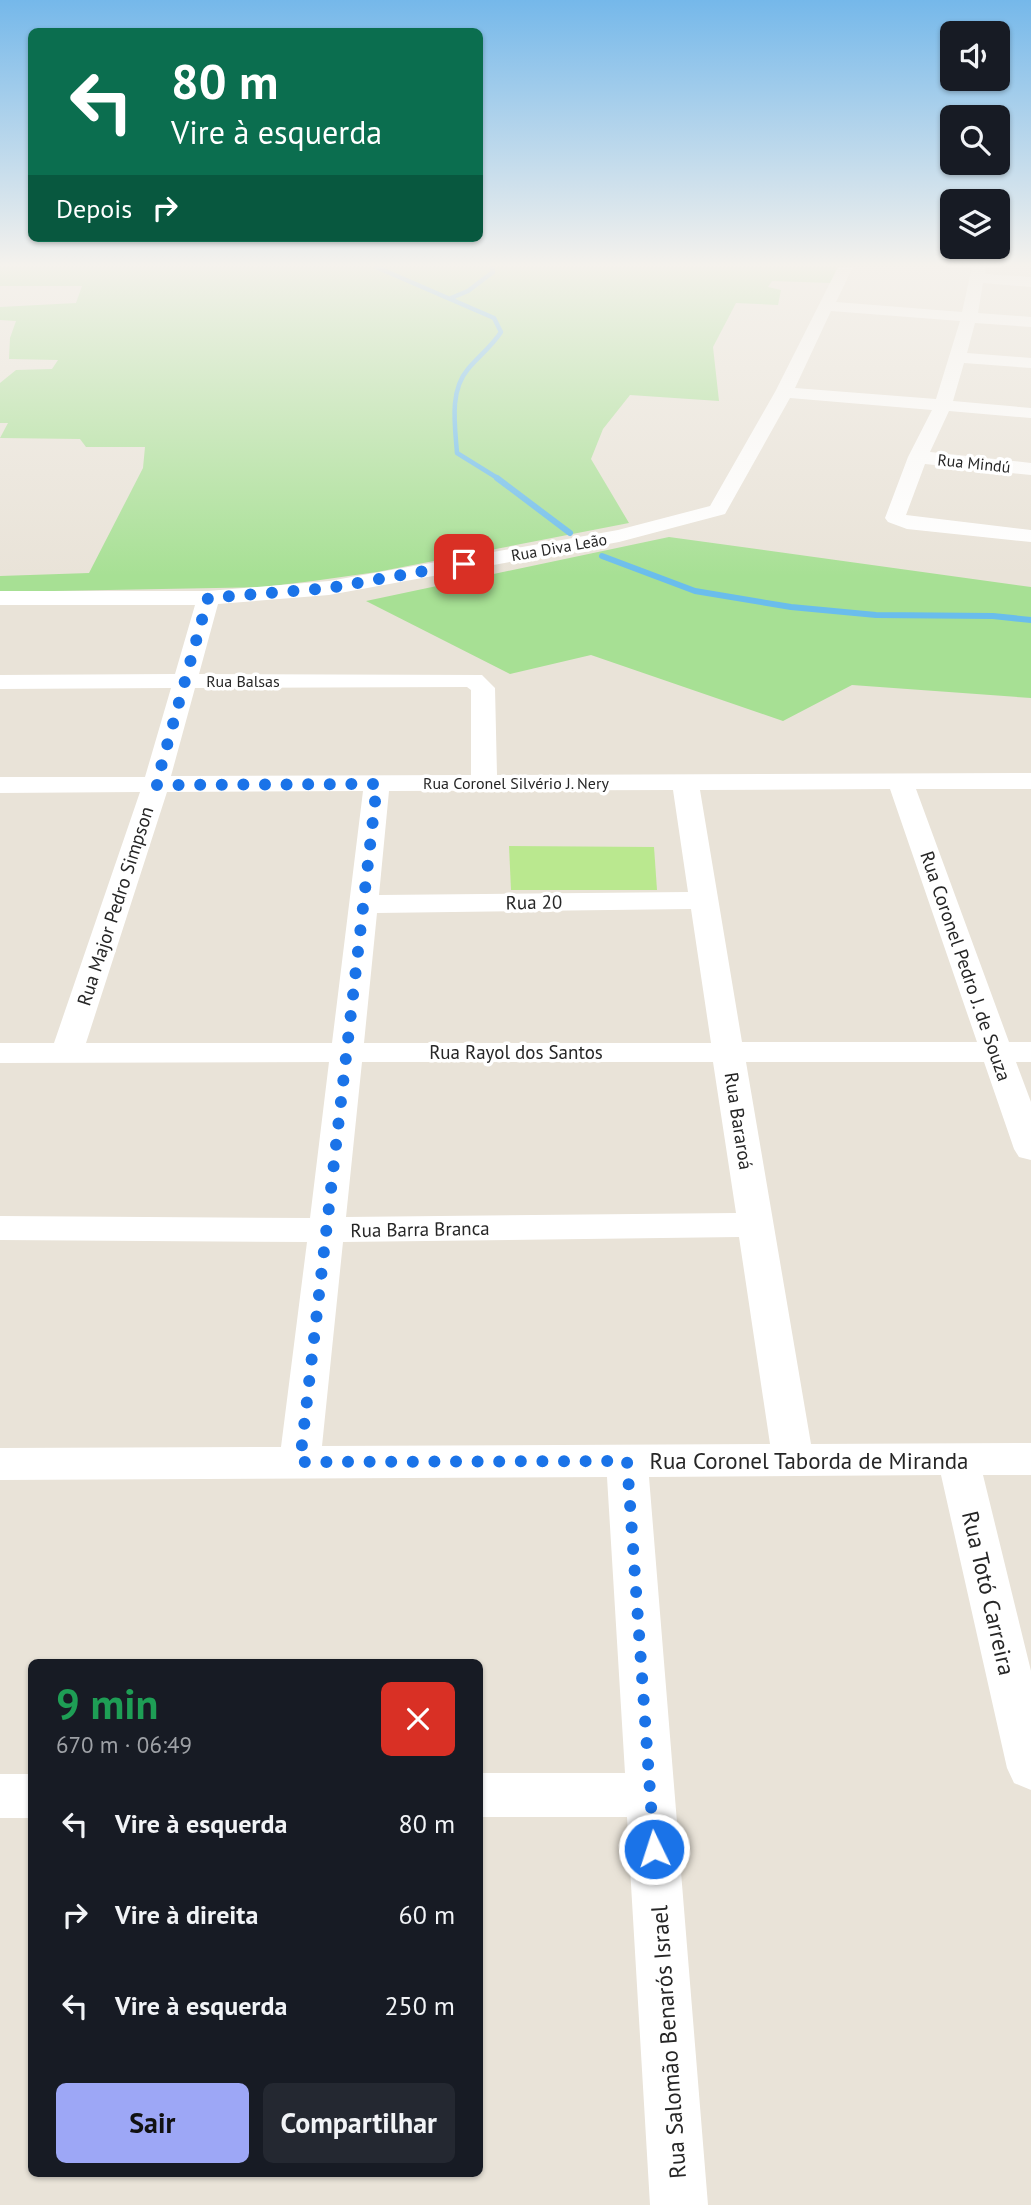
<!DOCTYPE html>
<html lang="pt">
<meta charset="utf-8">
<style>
:root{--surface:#171b24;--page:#242831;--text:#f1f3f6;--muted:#9ea1a6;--accent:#9da7f6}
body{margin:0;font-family:"PT Sans",sans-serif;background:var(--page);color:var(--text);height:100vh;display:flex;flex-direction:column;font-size:26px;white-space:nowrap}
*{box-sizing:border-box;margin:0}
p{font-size:23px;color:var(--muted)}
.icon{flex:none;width:38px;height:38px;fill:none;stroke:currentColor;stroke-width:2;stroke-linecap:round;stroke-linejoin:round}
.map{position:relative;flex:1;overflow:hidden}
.drawer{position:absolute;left:28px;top:1659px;width:455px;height:518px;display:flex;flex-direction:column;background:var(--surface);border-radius:10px;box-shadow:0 2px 5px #0004}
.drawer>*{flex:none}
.top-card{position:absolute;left:28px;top:28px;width:455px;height:214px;border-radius:10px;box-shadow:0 2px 5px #0004;background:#0b6e4f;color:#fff;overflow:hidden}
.fabs{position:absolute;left:940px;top:21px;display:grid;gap:14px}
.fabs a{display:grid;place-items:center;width:70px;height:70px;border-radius:10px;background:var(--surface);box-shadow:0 2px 5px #0004;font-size:35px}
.pin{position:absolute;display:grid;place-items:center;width:60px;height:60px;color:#fff;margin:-30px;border-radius:14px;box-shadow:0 4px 10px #0006}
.me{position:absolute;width:77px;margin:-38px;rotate:356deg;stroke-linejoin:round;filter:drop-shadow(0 0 5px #0008)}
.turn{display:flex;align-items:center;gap:24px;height:147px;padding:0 28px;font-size:32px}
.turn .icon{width:91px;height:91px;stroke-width:2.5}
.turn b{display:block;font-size:49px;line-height:60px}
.then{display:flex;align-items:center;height:66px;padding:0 28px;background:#0003;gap:14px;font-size:26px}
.round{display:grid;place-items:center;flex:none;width:74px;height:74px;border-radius:10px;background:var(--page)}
.summary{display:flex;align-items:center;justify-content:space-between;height:119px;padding:0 28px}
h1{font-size:42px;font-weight:700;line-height:52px;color:#1e9e55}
.action{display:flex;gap:14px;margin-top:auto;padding:14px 28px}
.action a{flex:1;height:80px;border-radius:10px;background:var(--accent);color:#111;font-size:28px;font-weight:700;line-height:80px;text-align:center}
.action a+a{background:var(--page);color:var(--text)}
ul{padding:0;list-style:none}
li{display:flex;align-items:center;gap:21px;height:91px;padding:0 28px}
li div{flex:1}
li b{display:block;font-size:26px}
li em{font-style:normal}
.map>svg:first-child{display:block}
.green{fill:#a7e094}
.pitch{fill:#bae88f}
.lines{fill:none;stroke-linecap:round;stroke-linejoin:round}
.stream-far1{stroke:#6abdec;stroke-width:4.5}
.stream{stroke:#6abdec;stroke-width:6}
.minor{fill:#fff;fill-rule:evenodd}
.route{stroke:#1a73e8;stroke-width:12;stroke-dasharray:0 21.6}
.labels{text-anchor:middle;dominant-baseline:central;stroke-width:7;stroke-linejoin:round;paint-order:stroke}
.far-street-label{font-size:16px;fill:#262626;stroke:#fff}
.street-label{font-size:19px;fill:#262626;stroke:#fff}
.near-street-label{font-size:23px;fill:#262626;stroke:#fff}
</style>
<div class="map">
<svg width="1031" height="2205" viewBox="0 0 1031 2205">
<rect width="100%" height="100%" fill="#e9e3d8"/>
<g class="green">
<polygon points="0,267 840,267 832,283 772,281 768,287 781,290 778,305 736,303 713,347 719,401 630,395 603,429 591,459 629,523 377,572 313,581 263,587 0,592 0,576 89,573 143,468 145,447 86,447 80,439 0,438 8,423 0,423 0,383 16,370 52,369 58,360 9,359 10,338 16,321 0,320 0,307 76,303 82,286 0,286"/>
<polygon points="669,537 1031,587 1031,698 852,685 783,721 591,655 510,674 366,601"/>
</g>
<polygon class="pitch" points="509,846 654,847 657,890 511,890"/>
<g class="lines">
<g class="stream-far1">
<path d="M376,267L494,318L501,332C492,346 479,356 468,369C449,391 455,426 457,453L499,479"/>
<polyline points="451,298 468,291 493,272 492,267"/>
</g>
<g class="stream">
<polyline points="497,478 570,533"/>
<polyline points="602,556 695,591 791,607 876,615 993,616 1031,620"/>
</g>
<g class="minor">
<path d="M838,267H853L836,302L962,312L972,267H986L985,274L1031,277V287L983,283L978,313L1031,317V327L975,323L967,353L1031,358V368L964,363L953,401L1031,408V418L949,411L930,452L1031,463V475L925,464L906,515L1031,530V542L907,529L888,522L885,518L908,457L932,410L790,398L725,514L619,542L329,595L218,604L199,674L482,675L495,688L497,775L1031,773V789H916L1009,1042H1031V1062H1016L1031,1102V1160L1019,1157L1014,1149L984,1062H746L811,1444L1031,1443V1475H983L1031,1671V1790L1014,1783L1007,1768L941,1475L649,1477L708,2205H650L627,1817H480V1773H625L607,1477L0,1480V1448L281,1447L307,1242L0,1240V1216L310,1218L329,1062L0,1063V1043H54L140,792L0,793V777H145L171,688L0,689V675L175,674L195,605H0V591H208L329,581L618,530L710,506L775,392ZM831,311L960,321L936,399L795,388ZM467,687L471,690V775L171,776L195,688ZM890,789L977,1042H742L700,790ZM673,790L688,892L379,895L389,791ZM363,791L332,1043H86L167,792ZM691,909L711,1043H364L377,913ZM362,1062H713L736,1213L346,1217ZM739,1237L770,1444L322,1446L343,1242Z"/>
<rect x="0" y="1774" width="32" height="44"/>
</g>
</g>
<linearGradient id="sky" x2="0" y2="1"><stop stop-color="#75b8ea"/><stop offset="0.46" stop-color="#f5f2ed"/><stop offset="1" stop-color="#f5f2ed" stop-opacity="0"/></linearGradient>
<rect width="1031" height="576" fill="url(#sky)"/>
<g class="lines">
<polyline class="route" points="464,564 329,588 208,598 156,785 377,784 300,1462 627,1461 654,1849"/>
</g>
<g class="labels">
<g class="far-street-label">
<text transform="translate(974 463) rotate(6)">Rua Mindú</text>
<text transform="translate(559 547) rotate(-10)">Rua Diva Leão</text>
<text x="243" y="681">Rua Balsas</text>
<text x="516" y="783">Rua Coronel Silvério J. Nery</text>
</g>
<g class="street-label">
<text transform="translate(534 902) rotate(-1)">Rua 20</text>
<text transform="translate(115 906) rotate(-72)">Rua Major Pedro Simpson</text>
<text transform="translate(966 966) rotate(71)">Rua Coronel Pedro J. de Souza</text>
<text x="516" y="1052">Rua Rayol dos Santos</text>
<text transform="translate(739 1121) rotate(81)">Rua Bararoá</text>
<text transform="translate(420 1229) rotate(-1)">Rua Barra Branca</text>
</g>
<g class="near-street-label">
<text x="809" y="1460">Rua Coronel Taborda de Miranda</text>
<text transform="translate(989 1593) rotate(77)">Rua Totó Carreira</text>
<text transform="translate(668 2042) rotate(-94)">Rua Salomão Benarós Israel</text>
</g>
</g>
</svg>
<div class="fabs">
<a><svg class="icon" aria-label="sound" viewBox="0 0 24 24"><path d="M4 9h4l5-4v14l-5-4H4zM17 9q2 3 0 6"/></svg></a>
<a><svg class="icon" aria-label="search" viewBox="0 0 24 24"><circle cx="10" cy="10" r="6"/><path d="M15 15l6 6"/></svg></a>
<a><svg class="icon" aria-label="layers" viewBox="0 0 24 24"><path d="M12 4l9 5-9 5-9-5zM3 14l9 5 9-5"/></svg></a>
</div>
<div class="pin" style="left:464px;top:564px;background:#d93025"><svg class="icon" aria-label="arrive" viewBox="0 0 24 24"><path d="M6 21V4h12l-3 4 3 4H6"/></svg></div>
<svg class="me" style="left:654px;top:1849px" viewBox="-20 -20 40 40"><circle r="17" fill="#1a73e8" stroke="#fff" stroke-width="3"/><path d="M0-11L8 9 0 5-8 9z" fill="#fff"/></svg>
<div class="top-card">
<div class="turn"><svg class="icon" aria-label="left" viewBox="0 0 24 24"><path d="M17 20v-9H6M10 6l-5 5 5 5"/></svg><div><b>80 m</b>Vire à esquerda</div></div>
<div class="then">Depois<svg class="icon" aria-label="right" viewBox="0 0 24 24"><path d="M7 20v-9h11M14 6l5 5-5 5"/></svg></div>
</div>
<section class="drawer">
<div class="summary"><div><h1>9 min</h1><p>670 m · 06:49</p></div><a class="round" style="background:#d93025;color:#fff"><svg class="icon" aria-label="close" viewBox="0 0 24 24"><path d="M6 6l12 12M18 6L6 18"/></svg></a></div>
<ul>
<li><svg class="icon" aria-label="left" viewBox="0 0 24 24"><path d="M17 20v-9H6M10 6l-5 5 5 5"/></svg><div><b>Vire à esquerda</b></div><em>80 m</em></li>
<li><svg class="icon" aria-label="right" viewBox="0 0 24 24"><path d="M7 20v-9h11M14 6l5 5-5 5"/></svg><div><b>Vire à direita</b></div><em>60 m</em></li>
<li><svg class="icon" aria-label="left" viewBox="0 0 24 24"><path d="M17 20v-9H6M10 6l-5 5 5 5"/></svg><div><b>Vire à esquerda</b></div><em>250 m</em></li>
</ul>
<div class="action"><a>Sair</a><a>Compartilhar</a></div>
</section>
</div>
